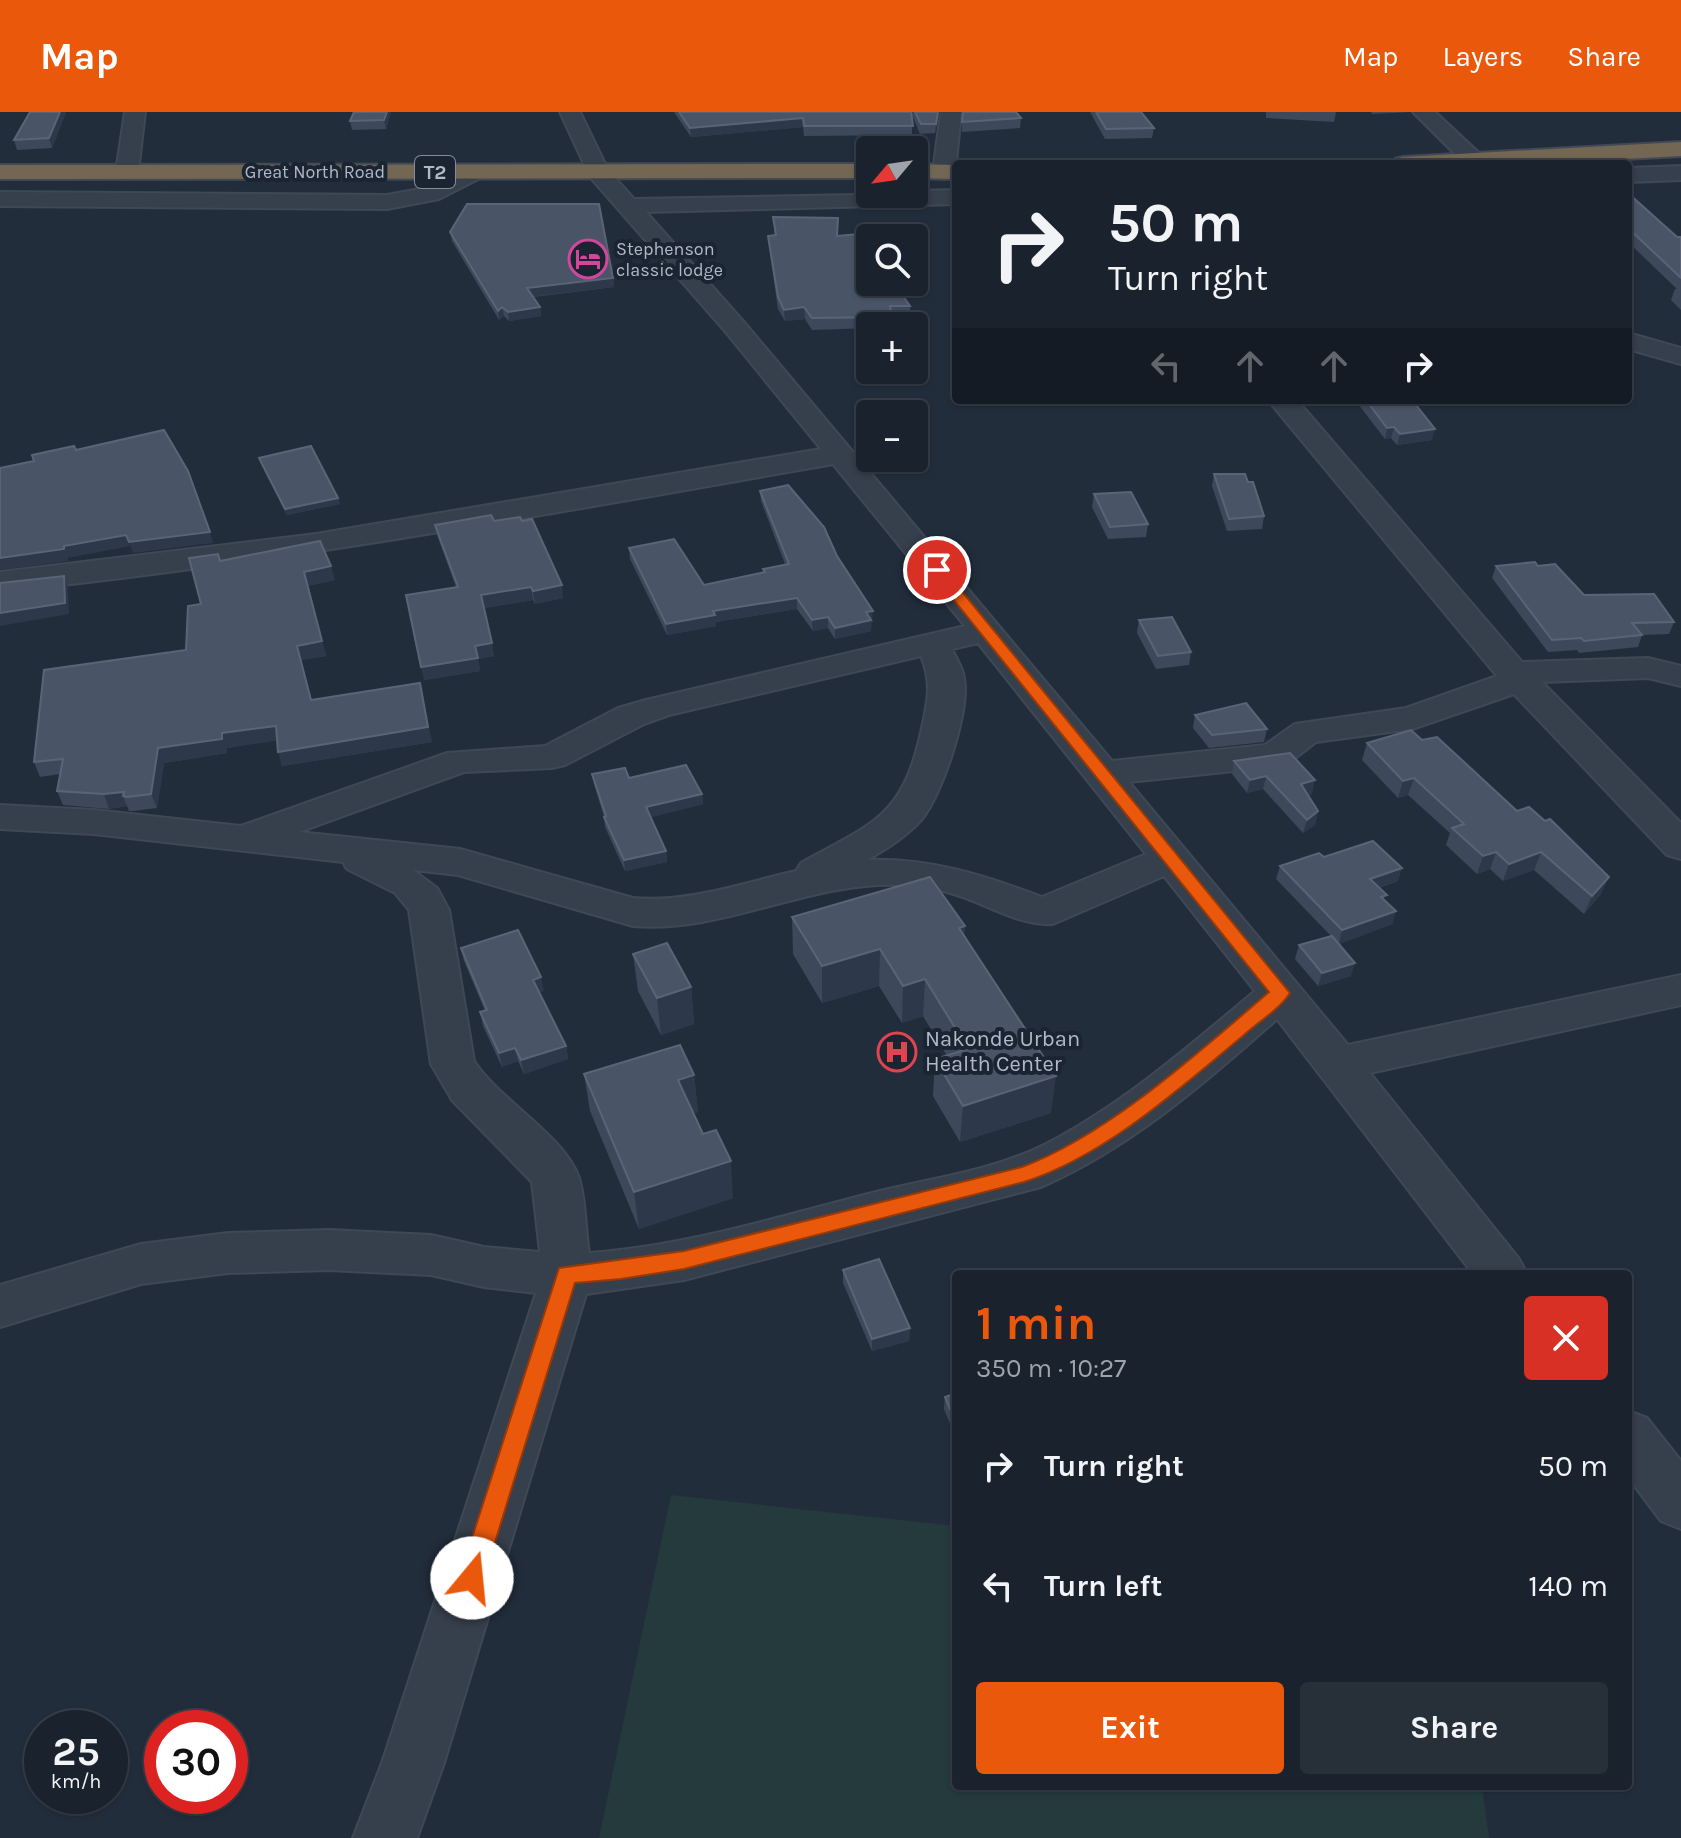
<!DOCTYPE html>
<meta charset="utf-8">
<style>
:root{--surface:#1a222d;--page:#272f39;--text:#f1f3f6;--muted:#9fa4aa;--line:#383f49;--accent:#ea580c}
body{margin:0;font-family:Karla,sans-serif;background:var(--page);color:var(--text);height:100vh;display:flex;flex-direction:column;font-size:30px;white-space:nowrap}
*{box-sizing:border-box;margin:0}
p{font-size:26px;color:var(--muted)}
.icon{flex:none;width:44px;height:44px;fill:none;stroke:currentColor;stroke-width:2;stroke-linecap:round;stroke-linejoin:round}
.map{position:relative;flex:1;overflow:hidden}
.sheet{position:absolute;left:952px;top:1158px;width:680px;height:520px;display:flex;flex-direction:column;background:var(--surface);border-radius:8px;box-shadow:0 2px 6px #0004,0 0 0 2px var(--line)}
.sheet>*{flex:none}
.banner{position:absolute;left:952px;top:48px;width:680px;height:244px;border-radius:8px;box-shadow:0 2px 6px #0004,0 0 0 2px var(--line);background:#1a222d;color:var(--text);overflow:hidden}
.needle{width:52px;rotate:241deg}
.controls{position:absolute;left:856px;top:24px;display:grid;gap:16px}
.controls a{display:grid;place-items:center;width:72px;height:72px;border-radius:8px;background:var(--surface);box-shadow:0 2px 6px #0004,0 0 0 2px var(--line);font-size:40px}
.speed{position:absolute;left:24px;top:1598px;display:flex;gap:16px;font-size:40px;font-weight:700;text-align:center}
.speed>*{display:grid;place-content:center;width:104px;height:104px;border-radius:50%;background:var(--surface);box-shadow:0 2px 6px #0004,0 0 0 2px var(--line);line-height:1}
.speed small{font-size:20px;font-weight:400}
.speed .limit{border:12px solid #d22;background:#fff;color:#111}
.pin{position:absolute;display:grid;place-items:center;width:68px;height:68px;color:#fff;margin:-34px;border:4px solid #fff;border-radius:50%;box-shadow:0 2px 8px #0007}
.me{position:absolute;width:88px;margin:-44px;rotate:17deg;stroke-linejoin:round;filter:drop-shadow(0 0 6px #0008)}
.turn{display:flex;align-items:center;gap:28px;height:168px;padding:0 24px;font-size:36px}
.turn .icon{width:104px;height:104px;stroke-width:2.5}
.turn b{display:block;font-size:56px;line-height:68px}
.lanes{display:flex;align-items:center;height:76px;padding:0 24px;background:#0003;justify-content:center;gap:40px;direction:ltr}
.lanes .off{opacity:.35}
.round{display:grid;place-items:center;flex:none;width:84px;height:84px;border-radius:8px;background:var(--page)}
.summary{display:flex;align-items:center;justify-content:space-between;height:136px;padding:0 24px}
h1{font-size:48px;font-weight:700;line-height:60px;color:var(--accent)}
.cta{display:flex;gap:16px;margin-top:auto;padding:16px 24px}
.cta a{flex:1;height:92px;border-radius:8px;background:var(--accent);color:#fff;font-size:32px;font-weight:700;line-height:92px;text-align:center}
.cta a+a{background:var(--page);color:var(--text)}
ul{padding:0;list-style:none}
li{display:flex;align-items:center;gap:24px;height:120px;padding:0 24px}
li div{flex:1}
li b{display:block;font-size:30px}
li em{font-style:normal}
header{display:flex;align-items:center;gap:48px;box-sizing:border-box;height:112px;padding:0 40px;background:var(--accent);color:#fff}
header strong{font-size:38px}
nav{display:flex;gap:44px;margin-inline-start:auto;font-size:28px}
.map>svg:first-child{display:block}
.green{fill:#243a3d}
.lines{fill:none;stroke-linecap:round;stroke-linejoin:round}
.street-casing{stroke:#3f4855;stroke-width:4}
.highway-casing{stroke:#414957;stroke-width:4}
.street{fill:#363f4c;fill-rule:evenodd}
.highway{fill:#736753;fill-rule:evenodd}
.wall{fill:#3d485b}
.shaded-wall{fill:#2d384a}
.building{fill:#495567;stroke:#5a6476;stroke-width:2}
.route{fill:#ea580c;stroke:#983908;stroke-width:2}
.labels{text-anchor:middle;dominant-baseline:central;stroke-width:8;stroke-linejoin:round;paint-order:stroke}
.far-street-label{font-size:18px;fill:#b1b9c8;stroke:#1b2431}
.far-poi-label{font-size:18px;fill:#b1b9c8;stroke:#1b2431;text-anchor:start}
.shield{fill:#1b2431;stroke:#848c9b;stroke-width:2}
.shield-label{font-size:20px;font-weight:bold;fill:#b1b9c8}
.poi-label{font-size:22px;fill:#b1b9c8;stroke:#1b2431;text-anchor:start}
</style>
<header>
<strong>Map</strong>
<nav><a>Map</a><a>Layers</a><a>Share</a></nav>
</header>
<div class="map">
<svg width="1681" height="1726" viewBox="0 0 1681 1726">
<rect width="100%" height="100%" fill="#222d3c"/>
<polygon class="green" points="671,1383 956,1414 956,1674 1482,1674 1489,1726 599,1726"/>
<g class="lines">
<g class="street-casing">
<g id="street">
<polygon points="125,0 145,0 138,60 127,67 116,60"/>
<path d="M560,0H580L608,58L634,87L914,82V79L956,78V92L646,100L743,209L1112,649L1265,633L1295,612L1406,596L1497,564L1268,288H1297L1522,550L1648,546L1681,554V574L1648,566L1542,570L1681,711V747L1667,743L1514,582L1412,617L1316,630L1290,650L1272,655L1129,670L1348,933L1681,863V893L1370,961L1519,1147L1527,1162H1473L1277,907C1204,972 1131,1035 1041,1075L684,1168L586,1182L444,1651L417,1726H353L382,1651L536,1181L484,1175L431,1163L329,1158L228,1161L141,1172L0,1215V1173L141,1132L228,1121L329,1118L431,1123L484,1135L540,1140L532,1070L452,988L431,952L409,798L395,781L347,757L343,750L94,722L0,717V693L94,698L241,714L447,641L545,634L618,596L646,588L965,514L833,352C556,401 280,451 0,480V460L316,422L821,337L725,219L590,65ZM978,531L1146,742L1042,785C983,763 930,746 867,748C887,737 907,724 922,707C943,681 970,598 964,566C963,556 956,546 952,537ZM921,544C932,570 928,589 922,616C903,705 875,710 801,751L796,759C743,771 688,791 633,786L460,737L299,720L464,660L552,656L565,653L644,612L669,603ZM413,758L458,763L633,814C723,822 809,769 899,773C920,774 940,777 960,784C990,794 1021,814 1053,812L1164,764L1255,879C1188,935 1122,993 1044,1033C994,1058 934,1066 880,1079C784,1103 688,1134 589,1141C585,1117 586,1089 579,1066C565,1024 499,988 474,949L449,798L437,776Z"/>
<polygon points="941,0 961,0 955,60 944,67 933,60"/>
<polygon points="1413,0 1435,0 1482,44 1485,49 1483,52 1465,52"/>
<polygon points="474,53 482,55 485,60 482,65 439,87 387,97 0,94 0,80 387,83 425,76"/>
<polygon points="1681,54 1681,68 1628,70 1628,56"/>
<polygon points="1628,221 1681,236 1681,252 1628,237"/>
<polygon points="1628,1299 1647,1306 1681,1349 1681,1417 1661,1409 1628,1365"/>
</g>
</g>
<g class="highway-casing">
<g id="highway">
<polygon points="1681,30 1681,44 1529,52 1392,52 1395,47 1403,45"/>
<polygon points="870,52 870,66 0,67 0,53"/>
<polygon points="914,52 956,53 956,67 914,66"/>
</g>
</g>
<use href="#street" class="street"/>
<use href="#highway" class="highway"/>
</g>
<g class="wall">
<polygon points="30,0 66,0 52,36 17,38 14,28"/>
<polygon points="354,0 391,0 386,17 352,18 350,9"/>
<polygon points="674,0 940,0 935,21 920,22 912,3 912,23 804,24 803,15 691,25"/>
<polygon points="1090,0 1141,0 1154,16 1152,26 1105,27"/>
<polygon points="1266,0 1336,0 1334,10 1266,6"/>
<polygon points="1371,0 1411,0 1372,2"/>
<polygon points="1021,6 1020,16 962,20 962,10"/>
<polygon points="1628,81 1677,125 1681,125 1681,198 1671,188 1675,177 1677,177 1628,130"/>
<polygon points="773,105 838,124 910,194 910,206 892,206 892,214 870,214 870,216 812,218 805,207 785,209 778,197 769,135 768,124 775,123"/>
<polygon points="450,120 613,166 614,175 533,185 540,195 541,204 509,209 504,204 499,208 452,129"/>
<polygon points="1355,288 1412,288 1432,328 1397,333 1391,326 1385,327"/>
<polygon points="259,346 338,386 340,392 287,403 261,352"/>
<polygon points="1214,362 1248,370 1264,404 1262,417 1227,419 1212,374"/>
<polygon points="760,379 837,444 873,510 871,510 871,519 835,527 828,516 813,519 797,497 716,510 716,514 667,523 630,447 629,436 704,473 763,461 763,457 785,452 761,389"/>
<polygon points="1094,382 1148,412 1146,425 1108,427 1092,395"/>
<polygon points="494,409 563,486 535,492 533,488 484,496 494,544 478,547 480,559 424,568 456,475 438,426 435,413"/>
<polygon points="220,449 335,468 307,474 326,544 301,548 311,588 432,630 282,654 277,628 227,636 227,641 164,651 157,696 133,699 129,699 127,694 109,697 63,693 57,679 60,662 40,665 34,650 186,538 201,492"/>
<polygon points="1496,454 1538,454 1584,483 1674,510 1669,522 1642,523 1638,535 1579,541 1577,538 1548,540 1492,466"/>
<polygon points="1139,508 1191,540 1189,553 1156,557 1137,521"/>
<polygon points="1195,603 1267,617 1264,630 1209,636 1193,616"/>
<polygon points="1411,618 1601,782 1584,802 1534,758 1503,769 1490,757 1477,762 1446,733 1450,721 1408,683 1398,686 1362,648 1367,631"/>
<polygon points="1234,649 1312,682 1308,683 1318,699 1315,713 1303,721 1263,677 1247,681 1232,662"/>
<polygon points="592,662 629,666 702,682 703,692 651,705 666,739 667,750 625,759 605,715 604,705 594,672"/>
<polygon points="1324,745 1398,769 1379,776 1385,788 1396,799 1392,812 1339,832 1351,864 1318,874 1295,847 1299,833 1331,824 1276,767 1280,754"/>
<polygon points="792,805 965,814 964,825 1051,1001 960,1030 933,984 935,947 947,944 923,904 902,911 879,874 822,891 793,842"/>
<polygon points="461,836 544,879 539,880 566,934 568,947 524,962 518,949 502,955 483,914 480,900 485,899 464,849"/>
<polygon points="633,842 691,875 694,912 661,923 638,879"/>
<polygon points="584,962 694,963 698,1000 693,1001 733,1086 639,1117 590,999"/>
<polygon points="843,1158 910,1216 909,1229 872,1239 843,1171"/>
<polygon points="956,1281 956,1326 944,1297 945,1285"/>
</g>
<g class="shaded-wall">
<polygon points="60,0 66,0 52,36 49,26"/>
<polygon points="387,0 391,0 386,17 384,8"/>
<polygon points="938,0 940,0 935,21 936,12"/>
<polygon points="803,6 803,15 691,25 690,16"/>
<polygon points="613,166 614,175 528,185 527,176"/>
<polygon points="502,195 504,204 499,208 498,199"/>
<polygon points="540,195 541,204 509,209 508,200"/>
<polygon points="804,195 805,207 785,209 784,198"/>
<polygon points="1394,315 1391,326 1385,327 1387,316"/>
<polygon points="1435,317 1432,328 1397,333 1400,322"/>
<polygon points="338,386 340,392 287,403 285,397"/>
<polygon points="210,420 213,431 133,441 129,430"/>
<polygon points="126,423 130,434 68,446 68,449 0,458 0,446"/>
<polygon points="331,454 335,468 307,474 304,460"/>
<polygon points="64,464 68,475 69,502 0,514 0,501"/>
<polygon points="562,473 563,486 535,492 533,479"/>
<polygon points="531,475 533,488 483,496 481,483"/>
<polygon points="797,486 797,497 716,510 716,514 667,523 666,512 713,499"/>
<polygon points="873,499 871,519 835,527 835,516 866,500"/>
<polygon points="828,505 828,516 813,519 812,508"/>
<polygon points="322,529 326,544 301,548 297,534"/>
<polygon points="492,531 494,544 478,547 480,559 424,568 421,555 475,534"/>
<polygon points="420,571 432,630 282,654 278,640"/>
<polygon points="276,614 280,628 227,636 227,641 164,651 157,696 151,682 158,636 222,621"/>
<polygon points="1266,664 1263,677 1247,681 1250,668"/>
<polygon points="1414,666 1408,683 1398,686 1403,669"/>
<polygon points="1315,668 1312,682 1298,685 1301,672"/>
<polygon points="124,680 123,684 127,694 109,697 104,682"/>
<polygon points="702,682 703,692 648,706 646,695"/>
<polygon points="1318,699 1315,713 1303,721 1307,708"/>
<polygon points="666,739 667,750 625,759 624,748"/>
<polygon points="1496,740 1490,757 1477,762 1483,744"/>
<polygon points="1541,740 1534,758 1503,769 1509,752"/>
<polygon points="1402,756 1398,769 1366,780 1370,767"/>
<polygon points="1609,765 1601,782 1584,802 1592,784"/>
<polygon points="1396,799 1392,812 1339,832 1342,818"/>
<polygon points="965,814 962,851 959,816"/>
<polygon points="880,837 879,874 822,891 822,854"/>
<polygon points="1355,851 1351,864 1318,874 1322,861"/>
<polygon points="541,865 544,879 536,881 533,868"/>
<polygon points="925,867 923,904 902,911 903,874"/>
<polygon points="691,875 694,912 661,923 657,886"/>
<polygon points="566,934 568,947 524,962 521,948"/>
<polygon points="515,936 518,949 502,955 499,941"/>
<polygon points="694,963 698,1000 682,1005 678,968"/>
<polygon points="1056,964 1051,1001 960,1030 963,994"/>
<polygon points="731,1049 733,1086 639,1117 634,1080"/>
<polygon points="910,1216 909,1229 872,1239 872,1227"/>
</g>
<g class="building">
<polygon points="30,0 60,0 49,26 14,28"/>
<polygon points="354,0 387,0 384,8 350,9"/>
<polygon points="679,0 911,0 913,14 804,14 803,6 690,16"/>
<polygon points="915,0 938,0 936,12 921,12"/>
<polygon points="963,0 1016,0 1021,6 962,10"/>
<polygon points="1096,0 1141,0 1154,16 1106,17"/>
<polygon points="1628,81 1677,125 1681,125 1681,166 1628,116"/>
<polygon points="467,92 599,92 613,166 527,176 540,195 508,200 502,195 498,199 450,120"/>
<polygon points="773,105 838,106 837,124 859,122 870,137 870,170 893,170 910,194 890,194 892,205 812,206 804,195 784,198 778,185 768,124 776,123"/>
<polygon points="1366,288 1412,288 1435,317 1400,322 1394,315 1387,316"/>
<polygon points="164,318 188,359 210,420 129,430 126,423 64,434 64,437 0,446 0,356 34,349 32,343 74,334 76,338"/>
<polygon points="311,334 338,386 285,397 259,346"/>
<polygon points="1214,362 1245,362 1248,370 1253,370 1264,404 1229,407"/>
<polygon points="788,373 824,415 837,444 873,499 866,500 871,508 835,516 828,505 812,508 797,486 713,499 715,503 666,512 629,436 674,427 704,473 765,460 763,457 789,452 760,379"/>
<polygon points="1131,380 1148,412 1110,415 1094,382"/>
<polygon points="491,403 494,409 520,405 522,409 532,407 562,473 533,479 531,475 481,483 492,531 475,534 478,546 421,555 406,483 458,475 435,413"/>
<polygon points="320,429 331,454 304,460 322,529 297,534 311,588 420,571 428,615 278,640 276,614 222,621 222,627 158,636 151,682 127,685 123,684 124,680 104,682 57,679 63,647 34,650 44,558 186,538 188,494 201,492 189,446 218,442 220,449"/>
<polygon points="1535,450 1538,454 1555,452 1584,483 1654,482 1674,510 1632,511 1642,523 1584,529 1581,526 1552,528 1496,454"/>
<polygon points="64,464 65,491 0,501 0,471"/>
<polygon points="1172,505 1191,540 1158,544 1139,508"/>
<polygon points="1246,591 1267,617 1212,623 1195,603"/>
<polygon points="1411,618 1422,628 1437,625 1517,699 1529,695 1545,709 1550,707 1609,765 1592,784 1541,740 1509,752 1496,740 1483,744 1452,716 1464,712 1414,666 1403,669 1367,631"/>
<polygon points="1290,641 1315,668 1301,672 1318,699 1307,708 1266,664 1250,668 1234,649"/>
<polygon points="686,653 702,682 646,695 666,739 624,748 604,705 606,704 592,662 625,656 629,666"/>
<polygon points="1373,729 1402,756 1370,767 1387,783 1381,785 1396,799 1342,818 1280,754 1319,741 1324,745"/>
<polygon points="930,765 965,814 959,816 1056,964 963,994 935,947 968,937 925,867 903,874 880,837 822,854 792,805"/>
<polygon points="518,818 541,865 533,868 566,934 521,948 515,936 499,941 480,900 487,898 461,836"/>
<polygon points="1332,824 1355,851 1322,861 1299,833"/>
<polygon points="667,831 691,875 657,886 633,842"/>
<polygon points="680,933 694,963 678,968 703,1022 716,1018 731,1049 634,1080 584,962"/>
<polygon points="879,1147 910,1216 872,1227 843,1158"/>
<polygon points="956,1281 956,1311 945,1285"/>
</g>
<path class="route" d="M937,454L942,455L1290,881C1279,898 1258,910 1244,923C1179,977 1105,1044 1024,1070L684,1157L621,1167L575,1171L484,1466L481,1474L472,1477L463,1474L459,1466L559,1156L684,1139L1022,1055C1108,1023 1199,940 1269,880L932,461V455Z"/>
<defs>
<g id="hotel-ring" transform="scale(2)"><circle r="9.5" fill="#1b2431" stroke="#d1479c" stroke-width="1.5"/><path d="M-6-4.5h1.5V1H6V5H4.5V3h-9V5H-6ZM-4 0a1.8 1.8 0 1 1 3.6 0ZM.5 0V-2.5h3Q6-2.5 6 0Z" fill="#d1479c"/></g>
<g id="hospital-ring" transform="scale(2)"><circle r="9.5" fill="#1b2431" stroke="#e0444e" stroke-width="1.5"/><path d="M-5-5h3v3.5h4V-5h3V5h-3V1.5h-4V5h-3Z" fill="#e0444e"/></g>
</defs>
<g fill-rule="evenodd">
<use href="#hotel-ring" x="588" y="147"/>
<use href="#hospital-ring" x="897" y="940"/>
</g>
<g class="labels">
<g class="far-street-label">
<text x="315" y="60">Great North Road</text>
</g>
<g class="far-poi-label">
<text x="616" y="137">Stephenson<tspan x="616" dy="21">classic lodge</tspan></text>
</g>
<rect class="shield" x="415" y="44" width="40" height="32" rx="6"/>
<g class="shield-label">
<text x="435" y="60">T2</text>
</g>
<g class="poi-label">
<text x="925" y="927">Nakonde Urban<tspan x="925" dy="25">Health Center</tspan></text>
</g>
</g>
</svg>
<div class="controls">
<a><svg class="needle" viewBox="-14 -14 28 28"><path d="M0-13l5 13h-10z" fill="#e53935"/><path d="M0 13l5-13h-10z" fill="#9fa4aa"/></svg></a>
<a><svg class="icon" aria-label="search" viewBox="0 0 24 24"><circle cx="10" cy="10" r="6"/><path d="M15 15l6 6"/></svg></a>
<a>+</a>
<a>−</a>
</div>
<div class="speed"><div>25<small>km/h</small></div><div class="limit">30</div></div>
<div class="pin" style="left:937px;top:458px;background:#d93025"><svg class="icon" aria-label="arrive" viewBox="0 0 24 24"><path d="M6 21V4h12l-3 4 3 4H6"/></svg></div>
<svg class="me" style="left:472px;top:1466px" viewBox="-20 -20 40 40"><circle r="19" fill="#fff"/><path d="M0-13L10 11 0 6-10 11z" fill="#ea580c"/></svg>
<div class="banner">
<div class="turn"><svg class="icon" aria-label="right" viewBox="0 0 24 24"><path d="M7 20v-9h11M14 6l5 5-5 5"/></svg><div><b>50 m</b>Turn right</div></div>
<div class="lanes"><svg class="icon off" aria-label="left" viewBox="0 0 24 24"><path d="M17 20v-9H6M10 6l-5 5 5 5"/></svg><svg class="icon off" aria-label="ahead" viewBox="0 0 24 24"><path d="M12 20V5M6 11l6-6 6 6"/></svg><svg class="icon off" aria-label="ahead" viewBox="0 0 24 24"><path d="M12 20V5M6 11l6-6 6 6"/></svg><svg class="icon" aria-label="right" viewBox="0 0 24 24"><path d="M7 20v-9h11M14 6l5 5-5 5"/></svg></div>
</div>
<section class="sheet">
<div class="summary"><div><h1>1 min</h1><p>350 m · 10:27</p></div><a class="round" style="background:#d93025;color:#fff"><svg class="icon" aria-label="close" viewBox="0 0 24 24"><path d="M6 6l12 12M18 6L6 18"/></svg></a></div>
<ul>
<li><svg class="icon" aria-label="right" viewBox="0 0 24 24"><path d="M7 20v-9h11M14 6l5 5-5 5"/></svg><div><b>Turn right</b></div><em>50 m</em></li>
<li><svg class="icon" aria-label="left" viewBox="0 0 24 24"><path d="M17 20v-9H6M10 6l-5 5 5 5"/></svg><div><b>Turn left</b></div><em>140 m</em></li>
</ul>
<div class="cta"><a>Exit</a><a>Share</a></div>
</section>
</div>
